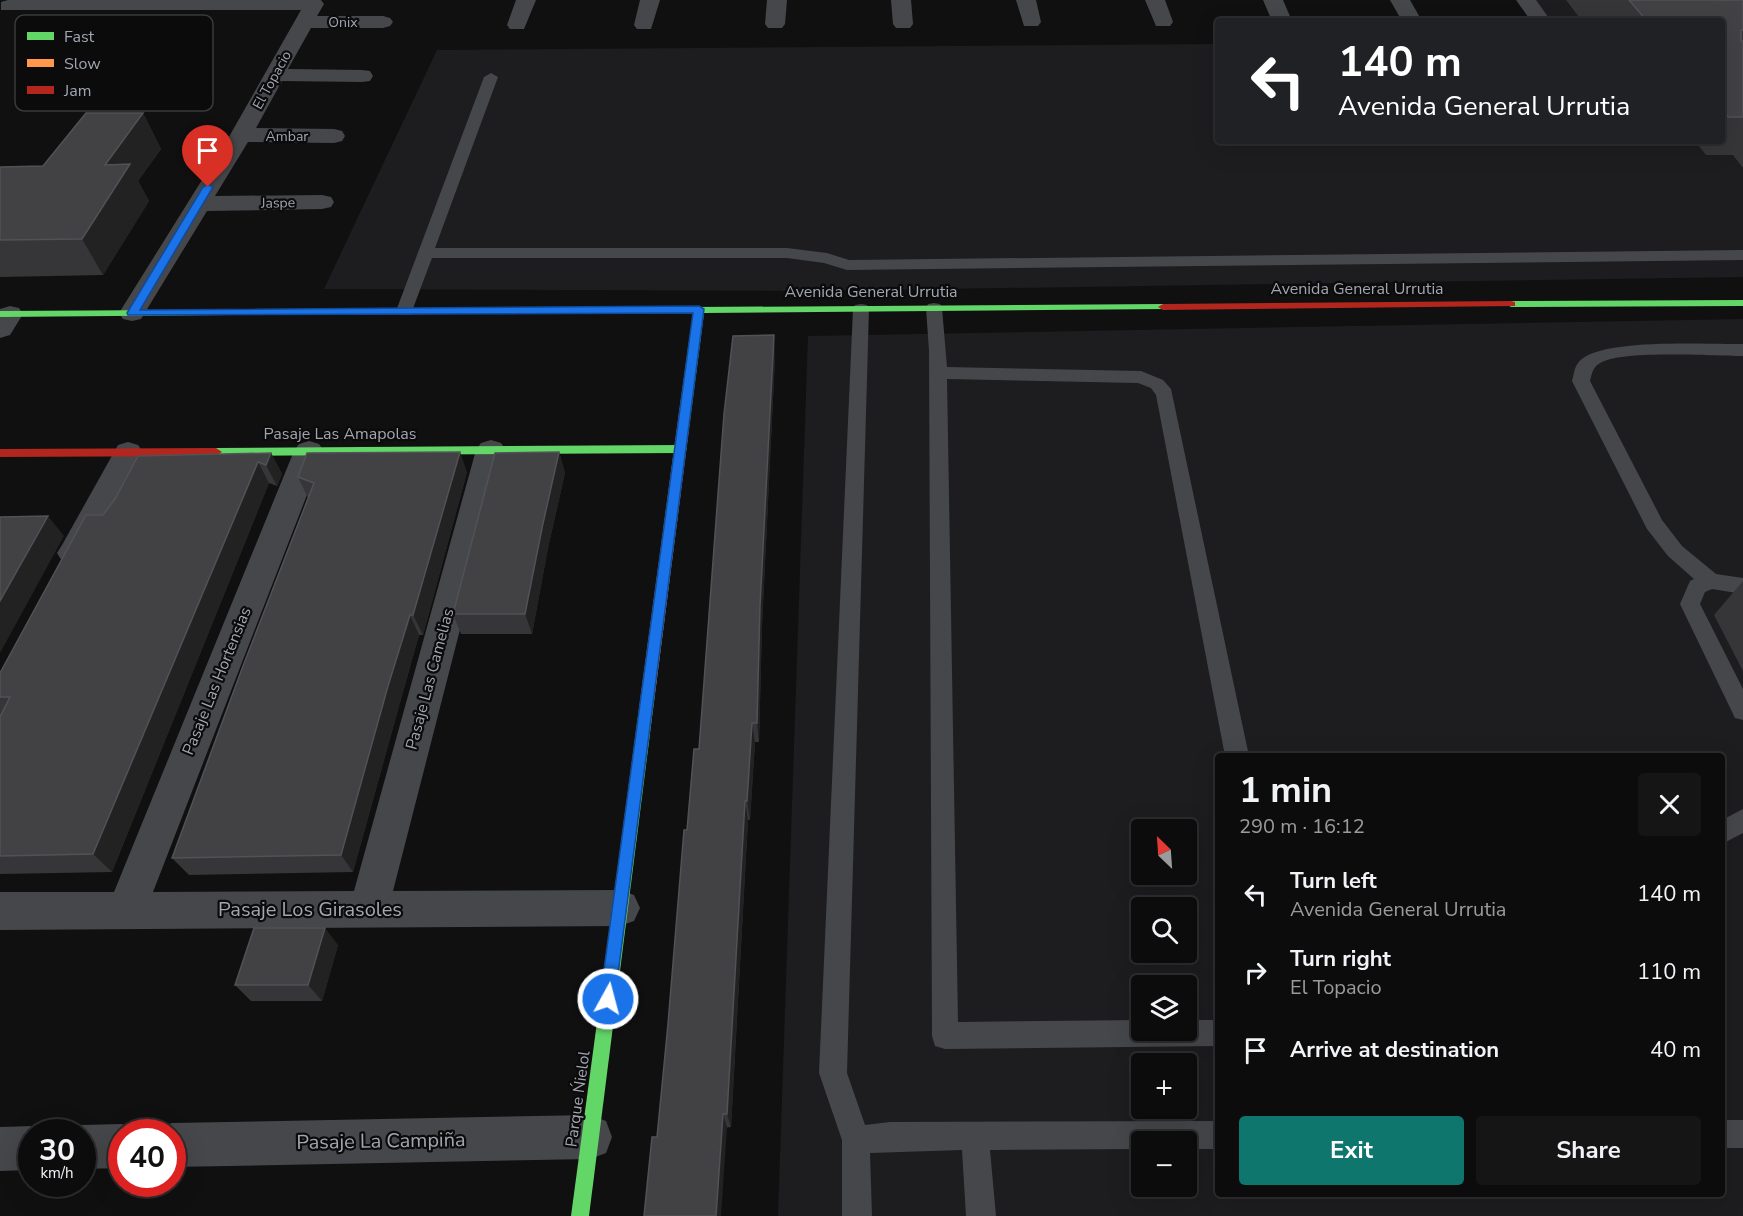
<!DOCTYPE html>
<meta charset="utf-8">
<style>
:root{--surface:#0c0c0d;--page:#151516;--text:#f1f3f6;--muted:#9a9b9d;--line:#2c2c2e;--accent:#0f766e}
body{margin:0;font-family:"Nunito Sans",sans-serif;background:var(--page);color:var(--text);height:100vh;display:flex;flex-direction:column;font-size:22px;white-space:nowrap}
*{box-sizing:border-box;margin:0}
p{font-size:20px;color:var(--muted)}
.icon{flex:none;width:33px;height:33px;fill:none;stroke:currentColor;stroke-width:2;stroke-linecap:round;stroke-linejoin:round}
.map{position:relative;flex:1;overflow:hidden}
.drawer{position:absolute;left:1215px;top:753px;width:510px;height:444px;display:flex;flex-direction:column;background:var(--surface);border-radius:6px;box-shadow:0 6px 24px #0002,0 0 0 2px var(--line)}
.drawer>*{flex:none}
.banner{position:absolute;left:1215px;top:18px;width:510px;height:126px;border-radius:6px;box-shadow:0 6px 24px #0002,0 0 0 2px var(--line);background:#202124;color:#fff;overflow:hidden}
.needle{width:39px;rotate:335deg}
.tools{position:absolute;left:1131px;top:819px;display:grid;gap:12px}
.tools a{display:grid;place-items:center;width:66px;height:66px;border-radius:6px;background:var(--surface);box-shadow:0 6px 24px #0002,0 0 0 2px var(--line);font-size:30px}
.speed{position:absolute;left:18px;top:1119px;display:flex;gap:12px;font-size:30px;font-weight:700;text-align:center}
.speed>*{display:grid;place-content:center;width:78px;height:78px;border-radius:50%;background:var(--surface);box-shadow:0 6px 24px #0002,0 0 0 2px var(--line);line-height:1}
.speed small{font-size:15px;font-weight:400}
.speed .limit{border:9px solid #d22;background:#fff;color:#111}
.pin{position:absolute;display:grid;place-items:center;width:51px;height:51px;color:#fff;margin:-62px -26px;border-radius:50% 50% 50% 0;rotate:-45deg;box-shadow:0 0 6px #0007}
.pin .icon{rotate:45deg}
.me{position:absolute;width:66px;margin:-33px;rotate:7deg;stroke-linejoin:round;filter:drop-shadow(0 0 4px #0008)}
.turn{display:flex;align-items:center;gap:21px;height:126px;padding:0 24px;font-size:27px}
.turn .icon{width:78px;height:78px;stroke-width:2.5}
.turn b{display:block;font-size:42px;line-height:51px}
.round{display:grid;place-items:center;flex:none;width:63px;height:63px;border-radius:6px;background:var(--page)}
.headline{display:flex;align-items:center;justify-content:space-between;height:102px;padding:0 24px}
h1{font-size:36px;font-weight:700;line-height:45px}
.action{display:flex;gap:12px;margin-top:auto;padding:12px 24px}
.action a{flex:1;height:69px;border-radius:6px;background:var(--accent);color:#fff;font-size:24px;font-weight:700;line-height:69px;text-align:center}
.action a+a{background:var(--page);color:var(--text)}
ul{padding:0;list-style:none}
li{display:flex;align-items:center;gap:18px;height:78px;padding:0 24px}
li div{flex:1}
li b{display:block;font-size:22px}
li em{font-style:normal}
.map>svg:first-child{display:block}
.built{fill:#1d1d1f;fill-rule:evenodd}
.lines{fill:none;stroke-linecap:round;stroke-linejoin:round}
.lane{fill:#46474a;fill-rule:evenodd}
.street{fill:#46474a;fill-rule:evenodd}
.fast{fill:#63d668;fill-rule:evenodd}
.slow{fill:#ff974d;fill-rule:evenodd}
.jam{fill:#b3261e;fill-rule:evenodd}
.wall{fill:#363638}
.shaded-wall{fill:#222223}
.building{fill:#424245;stroke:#515256;stroke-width:1.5}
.route{fill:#1a73e8;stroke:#114b97;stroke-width:1.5}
.labels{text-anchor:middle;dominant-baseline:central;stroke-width:4.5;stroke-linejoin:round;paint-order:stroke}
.far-street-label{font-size:14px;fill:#a2a6b1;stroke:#0b0b0c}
.street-label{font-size:16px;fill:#a2a6b1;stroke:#0b0b0c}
.near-street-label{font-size:20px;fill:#a2a6b1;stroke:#0b0b0c}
.key{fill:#0b0b0c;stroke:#383a3e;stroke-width:1.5}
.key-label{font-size:16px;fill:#a2a6b1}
</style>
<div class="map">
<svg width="1743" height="1216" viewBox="0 0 1743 1216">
<rect width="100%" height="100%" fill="#101011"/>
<g class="built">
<polygon points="1529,0 1743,0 1743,277 809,291 324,289 437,50 1218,44 1218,141 1722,141 1722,21 1543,21"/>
<path d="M1743,319V1216H778L808,336ZM1218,756H1722V1194H1218ZM1142,830H1186V874H1142ZM1142,908H1186V952H1142ZM1142,986H1186V1030H1142ZM1142,1064H1186V1108H1142ZM1142,1142H1186V1186H1142Z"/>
</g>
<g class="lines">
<g class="lane">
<polygon points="491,73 498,77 435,248 787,248 827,253 849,260 1743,250 1743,260 847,270 824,263 787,258 432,258 412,311 410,315 398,315 396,311 484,77"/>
<polygon points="934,303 940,304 942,308 947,367 1141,371 1163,380 1171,389 1249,756 1225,756 1156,395 1151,388 1138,383 947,379 958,1022 1142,1020 1142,1030 1186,1030 1186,1020 1218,1020 1218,1046 945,1049 935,1046 932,1036 929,351 926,308 928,304"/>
<polygon points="861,304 867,305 869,309 847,1073 865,1125 890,1122 1218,1121 1218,1149 1186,1149 1186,1142 1142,1142 1142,1149 990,1150 996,1216 966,1216 962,1150 870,1153 872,1216 842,1216 842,1140 819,1073 853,309 855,305"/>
<path d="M1743,344V356C1711,356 1627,350 1602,362C1593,366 1592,373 1590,381L1662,520L1682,546L1716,574L1743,578V594L1712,589L1705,592L1700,604L1743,689V720L1735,718L1680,604L1690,581L1694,579L1668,556L1647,529L1572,381C1574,375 1574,368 1578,363C1597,337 1710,345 1743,344Z"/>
<polygon points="1743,809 1743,833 1722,844 1722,820"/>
<rect x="1722" y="1120" width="21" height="28"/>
</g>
<g class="street">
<polygon points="8,0 321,0 324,4 317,16 383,16 390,18 393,22 390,26 383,28 311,28 288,69 362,70 370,71 373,76 370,81 362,82 282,81 256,128 334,129 342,131 345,136 342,141 334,143 248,142 215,196 322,195 331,197 334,202 331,207 322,209 207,211 141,319 132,321 123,319 119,313 230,135 301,10 1,10 1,2"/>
<polygon points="516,0 536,0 524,29 510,29 507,25"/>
<polygon points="640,0 660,0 651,29 637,29 634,25"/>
<polygon points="767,0 787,0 785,24 782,28 768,28 765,24"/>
<polygon points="891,0 911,0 913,24 910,28 896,28 893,24"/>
<polygon points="1016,0 1036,0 1041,22 1038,26 1024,26"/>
<polygon points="1145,0 1165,0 1173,22 1170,26 1156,26"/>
<polygon points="1263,0 1283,0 1292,21 1272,21"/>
<polygon points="1390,0 1410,0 1422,21 1402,21"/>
<polygon points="1516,0 1536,0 1551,21 1531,21"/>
<polygon points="10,306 19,308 23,314 10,335 0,338 0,309"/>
<polygon points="491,440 501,443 506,450 393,891 620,890 634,895 640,908 634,921 620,926 0,930 0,892 114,892 294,451 299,444 309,441 319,444 324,451 153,892 354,891 476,450 481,443"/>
<polygon points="128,442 138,445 143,452 84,561 73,565 62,561 57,553 62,545 118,445"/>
<polygon points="590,1115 606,1121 612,1137 606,1153 590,1159 172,1167 172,1132 155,1132 156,1129 172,1123"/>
<polygon points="122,1124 139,1132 122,1132 122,1168 82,1169 82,1132 66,1131 82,1125"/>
<polygon points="32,1126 48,1132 32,1132 32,1170 0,1171 0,1127"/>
</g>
<g class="fast">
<polygon points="1743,300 1743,306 1511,307 1506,304 1511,301"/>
<polygon points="1163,304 1168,307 1167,309 704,313 691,413 685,417 679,413 693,313 552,314 547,311 552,308"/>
<polygon points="335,309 340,312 339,314 0,317 0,311"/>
<polygon points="681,445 687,449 681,453 216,456 210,452 216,448"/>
<polygon points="648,688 653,690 655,694 589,1216 571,1216 641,694 643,690"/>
</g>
<polygon class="slow" points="685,409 691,413 655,694 653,698 648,700 643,698 641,694 679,413"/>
<g class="jam">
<polygon points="1511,301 1515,302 1515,306 1163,310 1158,307 1163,304"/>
<polygon points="552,308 556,309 556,313 335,315 330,312 335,309"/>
<polygon points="216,448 222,452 216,456 0,457 0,449"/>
</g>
</g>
<g class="wall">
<polygon points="1566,0 1743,0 1743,168 1733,155 1706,155 1695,141 1722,141 1722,21 1582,21"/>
<polygon points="143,113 161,149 138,181 149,201 103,275 0,277 0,167 43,166"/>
<polygon points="775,357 762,626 759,742 755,742 750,820 748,820 731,1127 657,1137 668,1024 699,749"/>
<polygon points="559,452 565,473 548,548 532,634 461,634 453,614"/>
<polygon points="271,453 282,474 277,486 269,483 112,872 0,874 0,673 103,515"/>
<polygon points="467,472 423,635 419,635 399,706 353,872 189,875 172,858 308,498 298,477"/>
<polygon points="1743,581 1743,671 1714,615"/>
<polygon points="338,945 322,1001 251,1001 235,985"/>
</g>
<g class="shaded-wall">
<polygon points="143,113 161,149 138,181 149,201 103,275 82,239 105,165"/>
<polygon points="774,335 775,357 762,626 759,742 757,723 760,606"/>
<polygon points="460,452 467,472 423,635 413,615"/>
<polygon points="559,452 565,473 548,548 532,634 525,614 542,528"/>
<polygon points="271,453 282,474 277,486 266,465"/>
<polygon points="258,462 269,483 112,872 93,854"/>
<polygon points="48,516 64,536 0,653 0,601"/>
<polygon points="410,615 419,635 399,706 353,872 341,855 388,686"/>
<polygon points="752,723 755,742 750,820 747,801"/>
<polygon points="745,801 748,820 731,1127 727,1114"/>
<polygon points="325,928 338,945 322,1001 308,985"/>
<polygon points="723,1114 727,1127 721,1216 716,1216"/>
</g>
<g class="building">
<polygon points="1629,0 1743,0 1743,30 1741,30 1741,41 1743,41 1743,117 1728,117 1722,110 1722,21 1647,21"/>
<polygon points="86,113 143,113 105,165 130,164 82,239 0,240 0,167 43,166"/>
<polygon points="774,335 760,606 757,723 752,723 747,801 745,801 727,1114 723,1114 716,1216 644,1216 652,1137 657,1137 668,1024 684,830 687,830 694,749 699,749 724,414 733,336"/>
<polygon points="460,452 413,615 410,615 388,686 341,855 172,858 243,666 314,483 298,477 307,453"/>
<polygon points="559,452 542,528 525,614 453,614 495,453"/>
<polygon points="271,453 266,465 258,462 93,854 0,856 0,717 10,697 0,697 0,673 86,515 103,515 115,499 138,456"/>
<polygon points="48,516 0,601 0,517"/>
<polygon points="254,928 325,928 308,985 235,985"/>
</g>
<polygon class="route" points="208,184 213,187 140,310 699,306 704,309 614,1005 608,1008 602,1005 600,999 693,313 128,315 127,313 203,187"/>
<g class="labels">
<g class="far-street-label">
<text x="343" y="22">Onix</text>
<text transform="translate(272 80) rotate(-61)">El Topacio</text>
<text x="287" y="136">Ambar</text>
<text transform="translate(278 203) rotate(-1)">Jaspe</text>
</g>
<g class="street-label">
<text x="1357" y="289">Avenida General Urrutia</text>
<text x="871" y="292">Avenida General Urrutia</text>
<text x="340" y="434">Pasaje Las Amapolas</text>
<text transform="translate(430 679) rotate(-75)">Pasaje Las Camelias</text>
<text transform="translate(217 681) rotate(-68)">Pasaje Las Hortensias</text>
<text transform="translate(578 1099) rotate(-82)">Parque Ńielol</text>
</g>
<g class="near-street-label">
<text x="310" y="909">Pasaje Los Girasoles</text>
<text transform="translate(381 1141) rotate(-1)">Pasaje La Campiña</text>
</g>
</g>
<rect x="15" y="15" width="198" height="96" rx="9" class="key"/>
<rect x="27" y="32" width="27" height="8" fill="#63d668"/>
<rect x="27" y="59" width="27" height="8" fill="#ff974d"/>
<rect x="27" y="86" width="27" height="8" fill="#b3261e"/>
<g class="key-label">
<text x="64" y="42">Fast</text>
<text x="64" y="69">Slow</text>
<text x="64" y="96">Jam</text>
</g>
</svg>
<div class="tools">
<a><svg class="needle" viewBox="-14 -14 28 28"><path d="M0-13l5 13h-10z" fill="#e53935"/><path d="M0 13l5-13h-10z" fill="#9a9b9d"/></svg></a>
<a><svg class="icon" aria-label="search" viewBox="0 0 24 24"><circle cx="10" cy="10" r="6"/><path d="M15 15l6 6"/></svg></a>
<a><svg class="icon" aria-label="layers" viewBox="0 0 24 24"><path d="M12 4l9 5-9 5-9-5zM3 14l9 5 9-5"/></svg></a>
<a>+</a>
<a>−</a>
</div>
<div class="speed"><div>30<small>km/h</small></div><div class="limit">40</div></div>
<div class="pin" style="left:208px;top:187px;background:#d93025"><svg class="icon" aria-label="arrive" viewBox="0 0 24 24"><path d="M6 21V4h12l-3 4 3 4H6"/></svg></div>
<svg class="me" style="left:608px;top:999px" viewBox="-20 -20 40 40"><circle r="17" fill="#1a73e8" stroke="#fff" stroke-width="3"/><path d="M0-11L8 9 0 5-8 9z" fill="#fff"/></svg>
<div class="banner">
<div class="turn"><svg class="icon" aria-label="left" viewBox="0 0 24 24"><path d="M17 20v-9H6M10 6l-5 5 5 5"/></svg><div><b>140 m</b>Avenida General Urrutia</div></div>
</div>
<section class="drawer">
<div class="headline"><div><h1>1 min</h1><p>290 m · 16:12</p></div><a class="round"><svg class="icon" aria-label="close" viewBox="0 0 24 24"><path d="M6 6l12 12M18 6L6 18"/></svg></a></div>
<ul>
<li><svg class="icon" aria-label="left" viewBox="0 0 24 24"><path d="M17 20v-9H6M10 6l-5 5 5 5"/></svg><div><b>Turn left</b><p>Avenida General Urrutia</p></div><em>140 m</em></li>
<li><svg class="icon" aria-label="right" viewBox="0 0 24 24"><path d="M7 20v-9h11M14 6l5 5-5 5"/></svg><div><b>Turn right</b><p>El Topacio</p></div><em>110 m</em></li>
<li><svg class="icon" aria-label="arrive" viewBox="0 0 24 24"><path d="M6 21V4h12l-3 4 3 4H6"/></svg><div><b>Arrive at destination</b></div><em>40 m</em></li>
</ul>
<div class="action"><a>Exit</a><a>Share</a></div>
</section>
</div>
